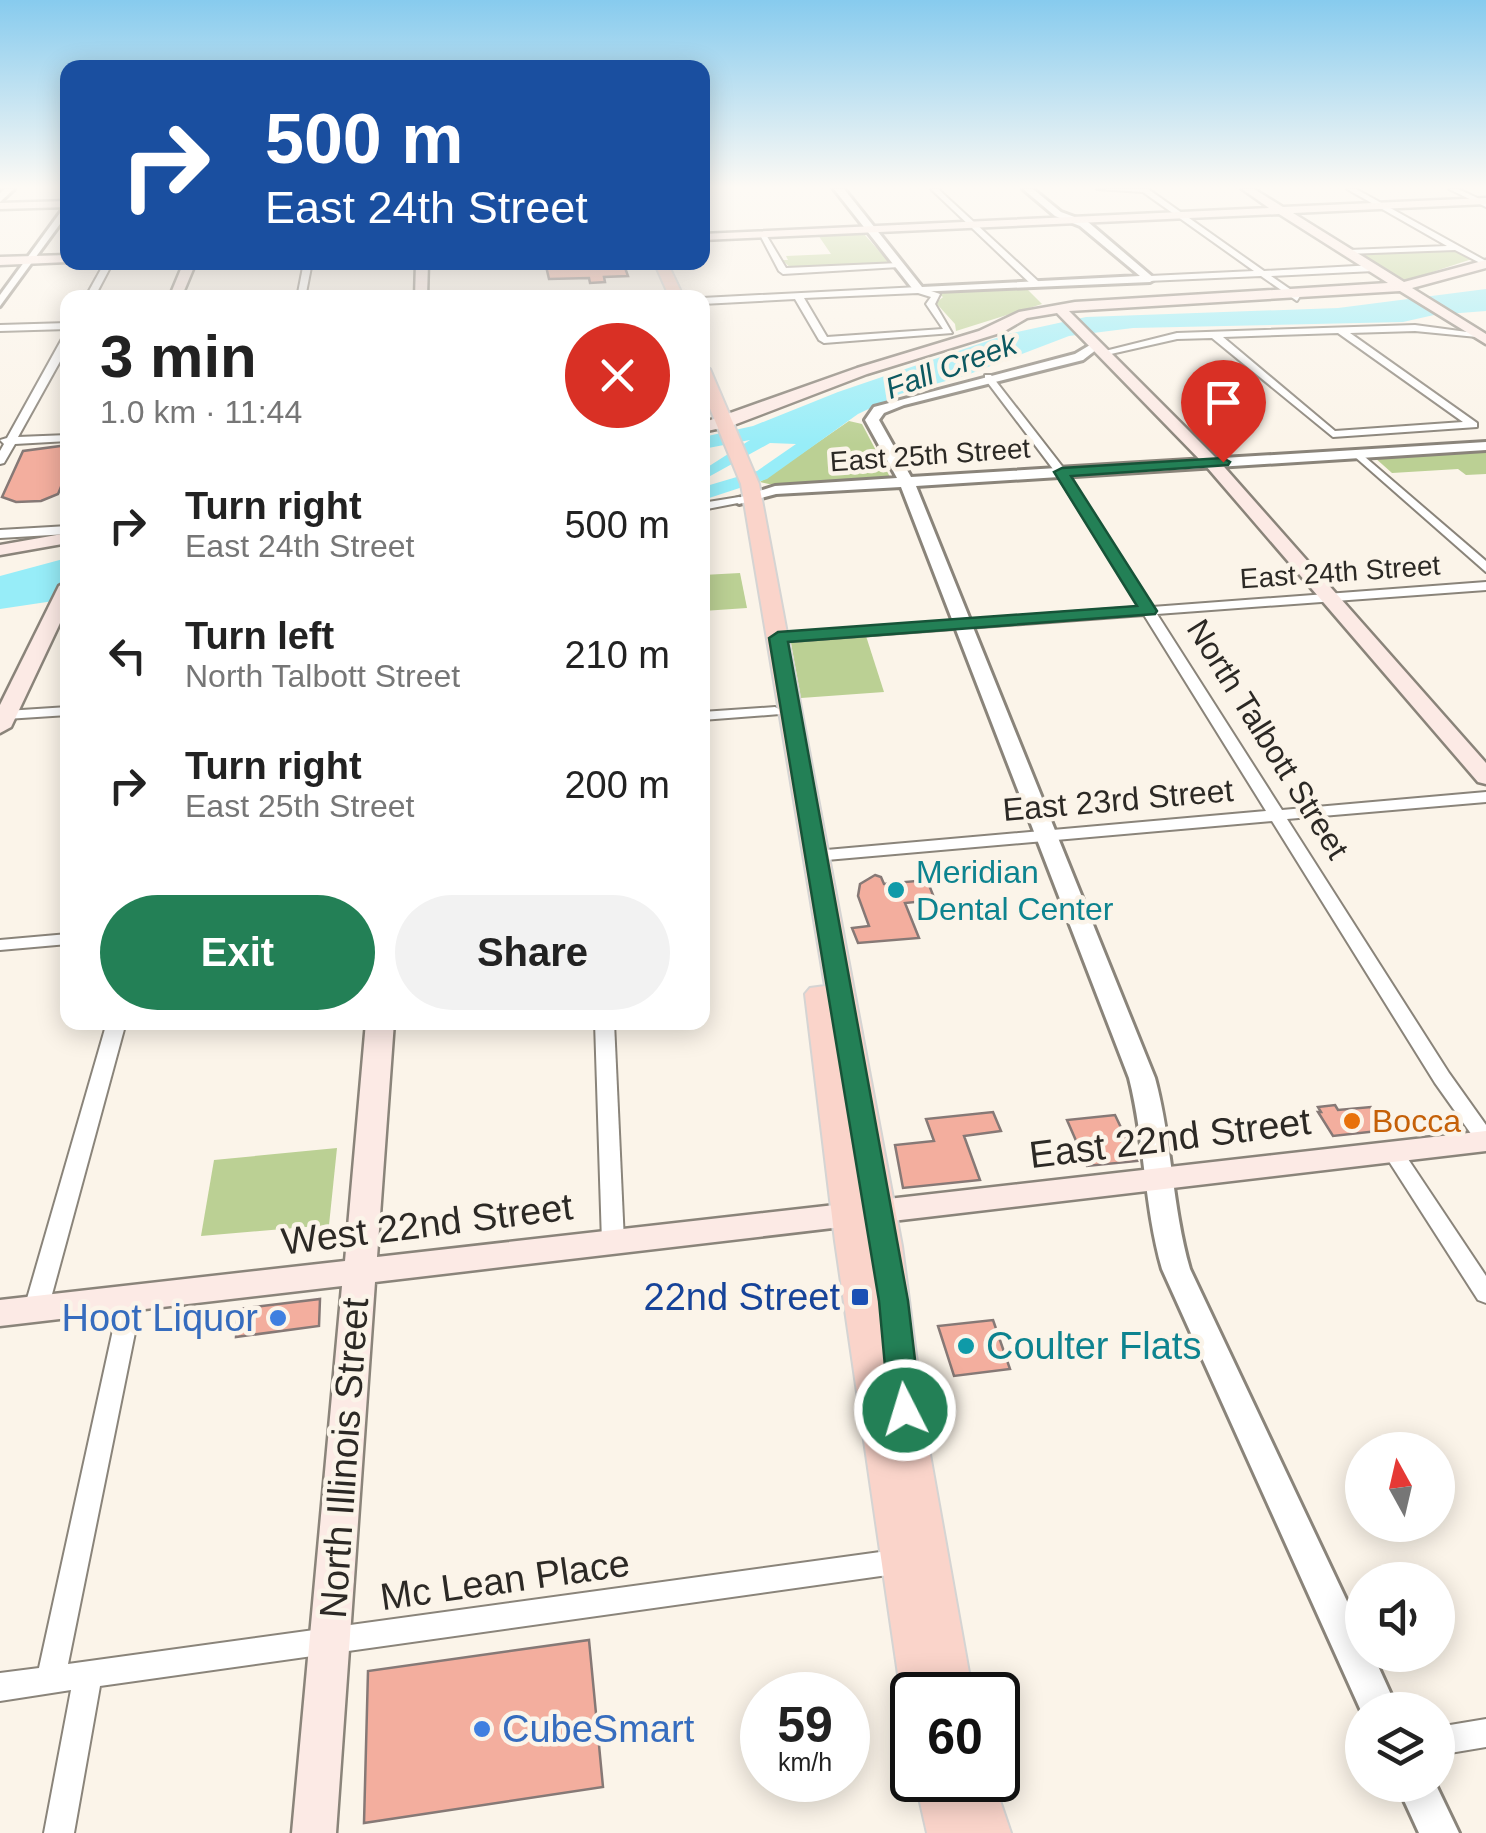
<!DOCTYPE html>
<meta charset="utf-8">
<style>
:root{--surface:#fff;--page:#f2f2f2;--text:#222;--muted:#767676;--accent:#238056}
body{margin:0;font-family:Arial,sans-serif;background:var(--page);color:var(--text);height:100vh;display:flex;flex-direction:column;font-size:38px;white-space:nowrap}
*{box-sizing:border-box;margin:0}
p{font-size:32px;color:var(--muted)}
.icon{flex:none;width:55px;height:55px;fill:none;stroke:currentColor;stroke-width:2;stroke-linecap:round;stroke-linejoin:round}
.map{position:relative;flex:1;overflow:hidden}
.drawer{position:absolute;left:60px;top:290px;width:650px;height:740px;display:flex;flex-direction:column;background:var(--surface);border-radius:20px;box-shadow:0 5px 25px #0003}
.drawer>*{flex:none}
.hud{position:absolute;left:60px;top:60px;width:650px;height:210px;border-radius:20px;box-shadow:0 5px 25px #0003;background:#1a4fa0;color:#fff;overflow:hidden}
.needle{width:65px;rotate:352deg}
.tools{position:absolute;left:1345px;top:1432px;display:grid;gap:20px}
.tools a{display:grid;place-items:center;width:110px;height:110px;border-radius:50%;background:var(--surface);box-shadow:0 5px 25px #0003;font-size:50px}
.speed{position:absolute;left:740px;top:1672px;display:flex;gap:20px;font-size:50px;font-weight:700;text-align:center}
.speed>*{display:grid;place-content:center;width:130px;height:130px;border-radius:50%;background:var(--surface);box-shadow:0 5px 25px #0003;line-height:1}
.speed small{font-size:25px;font-weight:400}
.speed .limit{border:5px solid #111;border-radius:15px;background:#fff;color:#111}
.pin{position:absolute;display:grid;place-items:center;width:85px;height:85px;color:#fff;margin:-102px -42px;border-radius:50% 50% 50% 0;rotate:-45deg;box-shadow:0 0 10px #0007}
.pin .icon{rotate:45deg}
.me{position:absolute;width:110px;margin:-55px;rotate:355deg;stroke-linejoin:round;filter:drop-shadow(0 0 8px #0008)}
.turn{display:flex;align-items:center;gap:35px;height:210px;padding:0 40px;font-size:45px}
.turn .icon{width:130px;height:130px;stroke-width:2.5}
.turn b{display:block;font-size:70px;line-height:85px}
.round{display:grid;place-items:center;flex:none;width:105px;height:105px;border-radius:52px;background:var(--page)}
.overview{display:flex;align-items:center;justify-content:space-between;height:170px;padding:0 40px}
h1{font-size:60px;font-weight:700;line-height:75px}
.cta{display:flex;gap:20px;margin-top:auto;padding:20px 40px}
.cta a{flex:1;height:115px;border-radius:60px;background:var(--accent);color:#fff;font-size:40px;font-weight:700;line-height:115px;text-align:center}
.cta a+a{background:var(--page);color:var(--text)}
ul{padding:0;list-style:none}
li{display:flex;align-items:center;gap:30px;height:130px;padding:0 40px}
li div{flex:1}
li b{display:block;font-size:38px}
li em{font-style:normal}
.map>svg:first-child{display:block}
.green{fill:#bbd094}
.water{fill:#97edf8}
.building{fill:#f3ae9e;stroke:#867976;stroke-width:2.5}
.lines{fill:none;stroke-linecap:round;stroke-linejoin:round}
.minor-casing{stroke:#8a847a;stroke-width:4}
.tertiary-casing{stroke:#8a847a;stroke-width:6}
.secondary-casing{stroke:#8a847a;stroke-width:5}
.primary-casing{stroke:#d5d4d3;stroke-width:4}
.minor{fill:#fff;fill-rule:evenodd}
.tertiary{fill:#fff;fill-rule:evenodd}
.secondary{fill:#fceae5;fill-rule:evenodd}
.primary{fill:#fad4ca;fill-rule:evenodd}
.route{fill:#238056;stroke:#175338;stroke-width:2.5}
.culture-dot{fill:#0f9aa8;stroke:#fbf4e9;stroke-width:4}
.food-dot{fill:#e8710a;stroke:#fbf4e9;stroke-width:4}
.transit-dot{fill:#1a4fb4;stroke:#fbf4e9;stroke-width:4}
.shop-dot{fill:#3f7fe0;stroke:#fbf4e9;stroke-width:4}
.labels{text-anchor:middle;dominant-baseline:central;stroke-width:9;stroke-linejoin:round;paint-order:stroke}
.far-street-label{font-size:28px;fill:#2c2925;stroke:#fbf4e9}
.far-water-label{font-size:30px;font-style:italic;fill:#0c5860;stroke:#fbf4e9}
.street-label{font-size:32px;fill:#2c2925;stroke:#fbf4e9}
.culture-label{font-size:32px;fill:#0d838f;stroke:#fbf4e9;text-anchor:start}
.food-label{font-size:32px;fill:#c56008;stroke:#fbf4e9;text-anchor:start}
.near-street-label{font-size:38px;fill:#2c2925;stroke:#fbf4e9}
.near-transit-label{font-size:38px;fill:#164399;stroke:#fbf4e9;text-anchor:end}
.near-shop-label{font-size:38px;fill:#366cbe;stroke:#fbf4e9;text-anchor:end}
.near-culture-label{font-size:38px;fill:#0d838f;stroke:#fbf4e9;text-anchor:start}
</style>
<div class="map">
<svg width="1486" height="1833" viewBox="0 0 1486 1833">
<rect width="100%" height="100%" fill="#fbf4e9"/>
<g class="green">
<polygon points="863,233 889,262 791,268 782,260 788,260 786,256 831,254 818,235"/>
<polygon points="1453,249 1472,259 1405,281 1359,253"/>
<polygon points="1026,288 1042,304 956,331 955,324 936,303 943,297 936,293"/>
<polygon points="849,421 862,424 890,477 778,486 760,482"/>
<polygon points="1486,449 1486,474 1466,475 1458,469 1392,473 1374,457"/>
<polygon points="740,573 747,608 703,611 703,575"/>
<polygon points="866,636 884,692 801,698 791,643"/>
<polygon points="337,1148 329,1225 201,1236 214,1160"/>
</g>
<g class="water">
<polygon points="1486,289 1486,311 1434,315 1403,322 1133,328 1069,336 967,375 900,394 858,414 767,479 703,500 703,487 757,471 796,444 770,443 703,480 703,470 750,440 703,449 703,437 753,426 838,392 1008,334 1086,317 1338,308"/>
<polygon points="67,558 67,599 0,609 0,576"/>
</g>
<g class="building">
<polygon points="545,262 623,262 628,276 604,277 605,282 590,283 589,278 549,279"/>
<polygon points="68,445 68,470 58,494 41,501 16,502 2,497 23,451"/>
<polygon points="875,875 881,877 884,884 927,880 935,900 905,903 919,938 858,943 852,928 869,926 858,896 860,884"/>
<polygon points="1335,1105 1338,1110 1371,1107 1387,1130 1333,1136 1318,1112 1321,1112 1318,1107"/>
<polygon points="993,1112 1001,1131 964,1136 980,1180 903,1188 895,1145 934,1141 926,1119"/>
<polygon points="1115,1115 1137,1161 1087,1166 1067,1120"/>
<polygon points="320,1299 319,1326 236,1337 238,1309"/>
<polygon points="993,1320 1010,1369 954,1376 938,1326"/>
<polygon points="589,1640 603,1787 364,1823 368,1671"/>
</g>
<g class="lines">
<g class="minor-casing">
<g id="minor">
<polygon points="931,189 938,189 1039,282 1039,286 1033,286"/>
<polygon points="1097,189 1148,189 1264,271 1374,265 1378,268 1374,271 1271,276 1300,296 1297,301 1261,276 1147,281 1150,276 1254,271 1143,192"/>
<polygon points="1347,189 1356,189 1486,261 1486,266 1455,250 1346,254 1349,250 1447,246"/>
<polygon points="1449,189 1458,189 1486,202 1486,207"/>
<polygon points="759,233 765,233 786,268 899,263 903,265 899,267 783,274 779,271"/>
<polygon points="105,262 113,262 94,298 85,298"/>
<polygon points="304,262 312,262 305,298 297,298"/>
<path d="M919,287L940,294L935,304L952,333L824,343L819,340L795,299L702,304V298ZM918,293L931,297L926,304L943,329L827,337L804,298Z"/>
<polygon points="68,323 68,329 0,331 0,325"/>
<path d="M1415,325L1482,334L1477,337L1415,331L1350,333L1477,423V427L1333,437L1212,338L1177,339L1102,356L1097,353L1177,333ZM1338,333L1463,422L1335,431L1223,337Z"/>
<polygon points="68,334 68,347 18,437 68,435 68,441 15,444 4,463 0,464 0,451 4,444 0,440 7,438 63,337"/>
<polygon points="985,375 991,375 1065,470 1152,607 1486,582 1486,590 1157,614 1282,810 1486,792 1486,802 1287,819 1449,1073 1486,1125 1486,1147 1479,1145 1435,1083 1272,821 815,861 807,856 815,851 1266,811 1144,615 778,642 771,638 778,634 1140,607 1056,473 985,379"/>
<polygon points="1358,451 1486,561 1486,572 1354,456 1354,452"/>
<polygon points="739,497 743,498 743,502 702,510 702,503"/>
<polygon points="68,526 68,534 0,538 0,530"/>
<polygon points="68,707 68,715 6,719 0,717 1,712 6,711"/>
<polygon points="775,707 782,711 780,714 702,720 702,712"/>
<polygon points="68,934 68,944 0,950 0,940"/>
<polygon points="107,1022 126,1022 48,1309 44,1315 36,1318 28,1315 24,1309"/>
<polygon points="595,1022 614,1022 624,1242 621,1248 613,1250 605,1248 602,1242"/>
<polygon points="1393,1145 1400,1147 1486,1276 1486,1303 1478,1300 1383,1152 1386,1147"/>
<polygon points="131,1289 139,1292 142,1298 68,1664 902,1549 911,1553 915,1561 911,1569 902,1573 100,1686 74,1833 44,1833 71,1690 0,1701 0,1673 39,1668 120,1298 123,1292"/>
<polygon points="1486,1719 1486,1747 1438,1755 1438,1727"/>
</g>
</g>
<g class="tertiary-casing">
<g id="tertiary">
<polygon points="4,189 14,189 0,202 0,193"/>
<polygon points="834,189 844,189 922,287 1140,276 1080,226 1055,216 1023,189 1033,189 1061,212 1088,222 1155,279 1150,282 915,292"/>
<polygon points="68,202 68,213 0,306 0,295"/>
<path d="M1095,342L1101,346L1083,360L904,405L884,413L879,420L911,477L1486,442V450L916,486L1155,1078C1172,1141 1172,1206 1190,1269L1362,1633V1655H1373L1398,1710L1362,1713L1162,1269C1144,1206 1145,1141 1129,1078L901,487L776,494L739,504L732,500L775,486L897,478L865,420L874,407L1075,354Z"/>
<polygon points="1397,1785 1436,1785 1459,1833 1419,1833"/>
</g>
</g>
<g class="secondary-casing">
<g id="secondary">
<polygon points="1242,189 1254,189 1283,207 1486,198 1486,204 1293,213 1404,282 1486,260 1486,268 1412,288 1486,334 1486,344 1400,291 1069,311 1218,460 1486,763 1486,784 1478,782 1206,466 1057,313 1027,318 1003,332 867,374 731,426 702,432 702,423 857,368 979,331 1019,312 1075,302 1388,283 1279,214 702,240 702,234 1269,208"/>
<polygon points="68,201 68,207 0,209 0,203"/>
<polygon points="68,255 68,262 0,265 0,257"/>
<polygon points="184,262 196,262 181,298 169,298"/>
<polygon points="416,262 428,262 427,298 415,298"/>
<polygon points="68,533 68,543 0,555 0,545"/>
<polygon points="68,581 68,606 11,727 0,733 0,705 59,586"/>
<polygon points="366,1022 394,1022 377,1257 1486,1131 1486,1151 375,1282 336,1833 292,1833 342,1286 0,1326 0,1300 345,1261"/>
</g>
</g>
<g class="primary-casing">
<g id="primary">
<polygon points="654,262 667,262 684,298 670,298"/>
<polygon points="702,365 710,369 759,484 902,1246 926,1432 973,1695 912,1695 912,1712 907,1710 901,1695 835,1241 805,994 810,988 825,986 741,484 702,389"/>
<polygon points="915,1780 993,1780 1011,1833 927,1833"/>
</g>
</g>
<use href="#minor" class="minor"/>
<use href="#tertiary" class="tertiary"/>
<use href="#secondary" class="secondary"/>
<use href="#primary" class="primary"/>
</g>
<linearGradient id="sky" x2="0" y2="1"><stop stop-color="#87cbee"/><stop offset="0.42" stop-color="#fdfaf5"/><stop offset="1" stop-color="#fdfaf5" stop-opacity="0"/></linearGradient>
<rect width="1486" height="445" fill="url(#sky)"/>
<polygon class="route" points="1223,458 1230,462 1228,465 1071,476 1157,611 1155,614 788,642 908,1301 921,1410 916,1420 905,1424 894,1420 889,1410 879,1301 769,638 778,632 1137,606 1054,472 1062,468"/>
<g class="culture-dot">
<circle cx="896" cy="890" r="10"/>
<circle cx="966" cy="1346" r="10"/>
</g>
<circle class="food-dot" cx="1352" cy="1121" r="10"/>
<rect class="transit-dot" x="850" y="1287" width="20" height="20" rx="5"/>
<g class="shop-dot">
<circle cx="278" cy="1318" r="10"/>
<circle cx="482" cy="1729" r="10"/>
</g>
<g class="labels">
<g class="far-street-label">
<text transform="translate(930 455) rotate(-4)">East 25th Street</text>
<text transform="translate(1340 572) rotate(-4)">East 24th Street</text>
</g>
<g class="far-water-label">
<text transform="translate(951 366) rotate(-20)">Fall Creek</text>
</g>
<g class="street-label">
<text transform="translate(1268 739) rotate(58)">North Talbott Street</text>
<text transform="translate(1118 800) rotate(-5)">East 23rd Street</text>
</g>
<g class="culture-label">
<text x="916" y="872">Meridian<tspan x="916" dy="37">Dental Center</tspan></text>
</g>
<g class="food-label">
<text x="1372" y="1121">Bocca</text>
</g>
<g class="near-street-label">
<text transform="translate(1170 1138) rotate(-7)">East 22nd Street</text>
<text transform="translate(427 1224) rotate(-7)">West 22nd Street</text>
<text transform="translate(344 1458) rotate(-86)">North Illinois Street</text>
<text transform="translate(505 1580) rotate(-8)">Mc Lean Place</text>
</g>
<g class="near-transit-label">
<text x="840" y="1297">22nd Street</text>
</g>
<g class="near-shop-label">
<text x="258" y="1318">Hoot Liquor</text>
<text x="502" y="1729" text-anchor="start">CubeSmart</text>
</g>
<g class="near-culture-label">
<text x="986" y="1346">Coulter Flats</text>
</g>
</g>
</svg>
<div class="tools">
<a><svg class="needle" viewBox="-14 -14 28 28"><path d="M0-13l5 13h-10z" fill="#e53935"/><path d="M0 13l5-13h-10z" fill="#767676"/></svg></a>
<a><svg class="icon" aria-label="sound" viewBox="0 0 24 24"><path d="M4 9h4l5-4v14l-5-4H4zM17 9q2 3 0 6"/></svg></a>
<a><svg class="icon" aria-label="layers" viewBox="0 0 24 24"><path d="M12 4l9 5-9 5-9-5zM3 14l9 5 9-5"/></svg></a>
</div>
<div class="speed"><div>59<small>km/h</small></div><div class="limit">60</div></div>
<div class="pin" style="left:1223px;top:462px;background:#d93025"><svg class="icon" aria-label="arrive" viewBox="0 0 24 24"><path d="M6 21V4h12l-3 4 3 4H6"/></svg></div>
<svg class="me" style="left:905px;top:1410px" viewBox="-20 -20 40 40"><circle r="17" fill="#238056" stroke="#fff" stroke-width="3"/><path d="M0-11L8 9 0 5-8 9z" fill="#fff"/></svg>
<div class="hud">
<div class="turn"><svg class="icon" aria-label="right" viewBox="0 0 24 24"><path d="M7 20v-9h11M14 6l5 5-5 5"/></svg><div><b>500 m</b>East 24th Street</div></div>
</div>
<section class="drawer">
<div class="overview"><div><h1>3 min</h1><p>1.0 km · 11:44</p></div><a class="round" style="background:#d93025;color:#fff"><svg class="icon" aria-label="close" viewBox="0 0 24 24"><path d="M6 6l12 12M18 6L6 18"/></svg></a></div>
<ul>
<li><svg class="icon" aria-label="right" viewBox="0 0 24 24"><path d="M7 20v-9h11M14 6l5 5-5 5"/></svg><div><b>Turn right</b><p>East 24th Street</p></div><em>500 m</em></li>
<li><svg class="icon" aria-label="left" viewBox="0 0 24 24"><path d="M17 20v-9H6M10 6l-5 5 5 5"/></svg><div><b>Turn left</b><p>North Talbott Street</p></div><em>210 m</em></li>
<li><svg class="icon" aria-label="right" viewBox="0 0 24 24"><path d="M7 20v-9h11M14 6l5 5-5 5"/></svg><div><b>Turn right</b><p>East 25th Street</p></div><em>200 m</em></li>
</ul>
<div class="cta"><a>Exit</a><a>Share</a></div>
</section>
</div>
